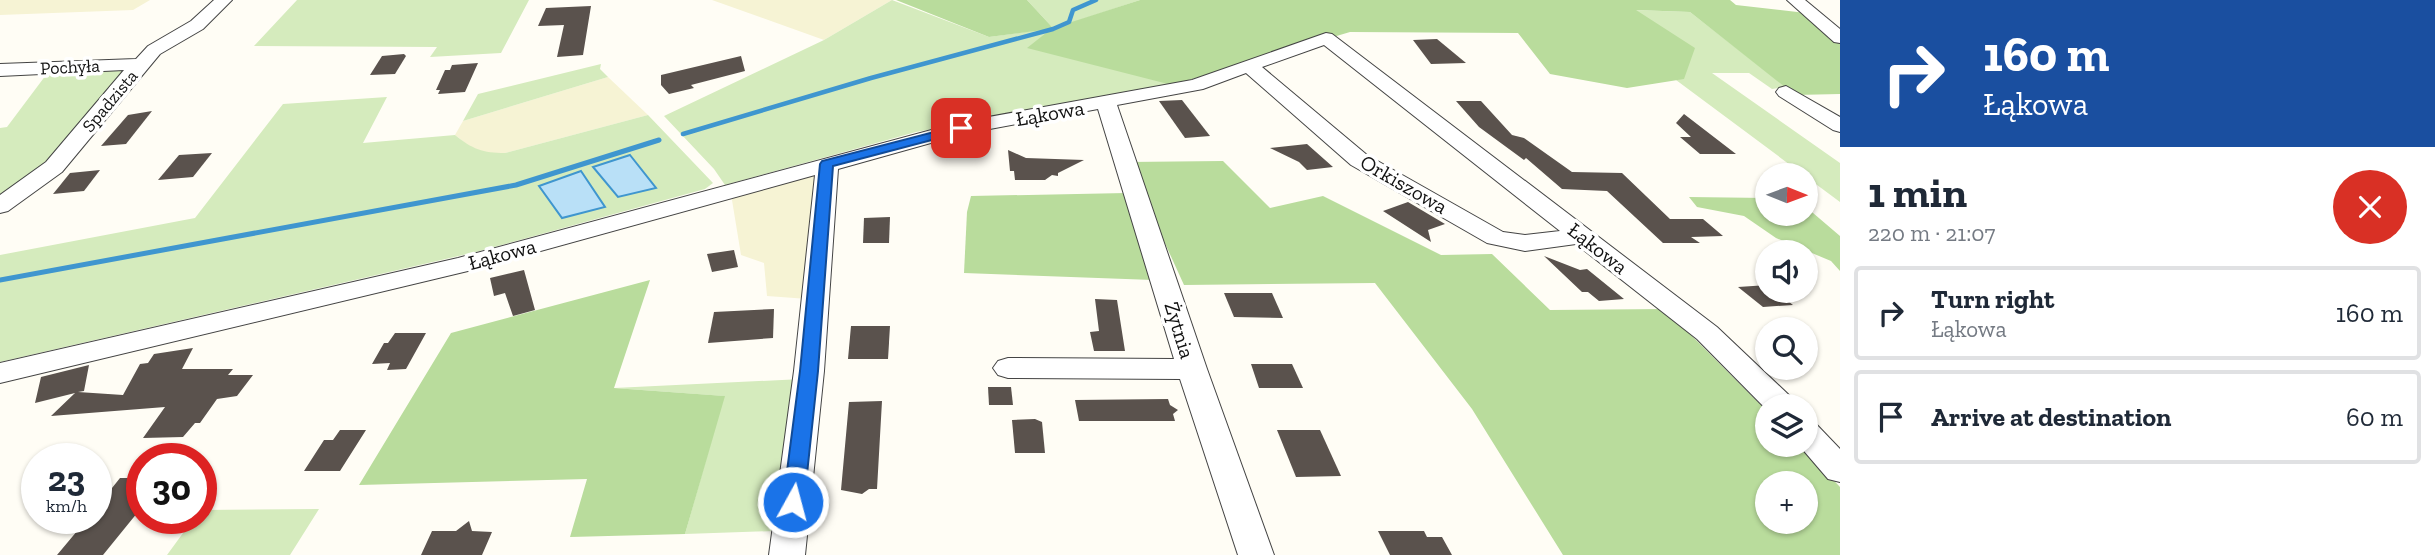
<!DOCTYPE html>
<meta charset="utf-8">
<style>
:root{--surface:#fff;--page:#f2f2f3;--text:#1f2937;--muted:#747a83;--line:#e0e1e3}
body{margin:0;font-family:"Zilla Slab",serif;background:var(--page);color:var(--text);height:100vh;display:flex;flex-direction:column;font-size:26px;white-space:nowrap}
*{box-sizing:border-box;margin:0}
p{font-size:23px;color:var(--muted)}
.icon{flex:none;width:38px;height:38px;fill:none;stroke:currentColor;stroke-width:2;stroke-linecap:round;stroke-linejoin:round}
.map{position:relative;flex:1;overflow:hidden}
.details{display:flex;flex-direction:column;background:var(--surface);width:595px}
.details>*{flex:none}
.banner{background:#1a4fa0;color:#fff;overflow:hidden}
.needle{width:46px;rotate:91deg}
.buttons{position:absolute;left:1755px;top:163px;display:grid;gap:14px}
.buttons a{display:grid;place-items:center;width:63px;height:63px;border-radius:50%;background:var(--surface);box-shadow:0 2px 5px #0004;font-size:35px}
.speed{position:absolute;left:21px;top:443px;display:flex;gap:14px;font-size:35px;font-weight:700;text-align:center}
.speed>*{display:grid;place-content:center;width:91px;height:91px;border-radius:50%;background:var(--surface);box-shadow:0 2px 5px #0004;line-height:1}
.speed small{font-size:18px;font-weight:400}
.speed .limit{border:10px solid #d22;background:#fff;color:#111}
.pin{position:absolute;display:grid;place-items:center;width:60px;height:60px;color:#fff;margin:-30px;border-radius:14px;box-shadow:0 4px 10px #0006}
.me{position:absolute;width:77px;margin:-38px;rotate:7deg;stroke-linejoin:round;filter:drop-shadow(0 0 5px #0008)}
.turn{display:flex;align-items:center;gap:24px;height:147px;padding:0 28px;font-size:32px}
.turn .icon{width:91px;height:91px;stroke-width:2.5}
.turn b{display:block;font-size:49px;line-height:60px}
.round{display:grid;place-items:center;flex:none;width:74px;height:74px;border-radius:37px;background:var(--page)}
.head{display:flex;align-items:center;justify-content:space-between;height:119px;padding:0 28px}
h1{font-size:42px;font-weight:700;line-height:52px}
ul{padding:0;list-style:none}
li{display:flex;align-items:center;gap:21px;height:94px;margin:0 14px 10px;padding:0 14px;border:4px solid var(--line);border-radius:7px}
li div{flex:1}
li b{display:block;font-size:26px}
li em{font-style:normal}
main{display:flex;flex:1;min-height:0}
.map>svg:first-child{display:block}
.farmland{fill:#f6f3d4}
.green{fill:#d5ebbd}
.forest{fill:#b9dc9c;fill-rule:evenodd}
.water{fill:#b9e0f7;stroke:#3f96cf;stroke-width:2}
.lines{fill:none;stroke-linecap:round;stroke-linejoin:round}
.stream-far1{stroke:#3f96cf;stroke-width:4.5}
.stream{stroke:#3f96cf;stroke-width:5}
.building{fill:#5a524d}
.minor-casing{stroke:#444;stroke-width:2}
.minor{fill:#fff;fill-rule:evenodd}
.route{fill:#1a73e8;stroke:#114b97;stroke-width:2}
.labels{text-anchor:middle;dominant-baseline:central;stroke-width:7;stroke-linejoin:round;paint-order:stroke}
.far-street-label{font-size:18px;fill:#111;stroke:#fff}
.street-label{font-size:21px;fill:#111;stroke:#fff}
</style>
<main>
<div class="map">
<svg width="1840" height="555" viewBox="0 0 1840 555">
<rect width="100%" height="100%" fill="#fffdf5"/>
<g class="farmland">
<polygon points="0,0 150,0 133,10 0,15"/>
<polygon points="712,0 892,0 824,40"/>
<polygon points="608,77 648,115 505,153 483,153 470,147 455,135 463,121"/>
<polygon points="817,171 808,299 767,296 764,263 741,255 731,194"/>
</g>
<g class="green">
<polygon points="297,0 529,0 501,53 430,57 437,47 254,46"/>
<polygon points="892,0 989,37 1053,28 1027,0 1140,0 1053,29 1172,85 916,132 725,185 714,169 664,116 824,40"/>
<polygon points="1634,10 1690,12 1786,87 1772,89 1749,73 1712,73 1840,163 1840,202 1676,80 1684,78"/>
<polygon points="601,64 600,69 608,77 463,121 478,94"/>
<polygon points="131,67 47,164 0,199 0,128 7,127 49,71"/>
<path d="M387,97L363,143L455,135C472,149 483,153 505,153L648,115L713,183L705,189L476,252L0,362V255L195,218L283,104Z"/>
<polygon points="802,379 774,531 685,534 724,396 614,388"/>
<polygon points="319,509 290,555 167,555 194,518 201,518 201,510"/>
</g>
<g class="forest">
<polygon points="896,0 1027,0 1053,28 1140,0 1730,0 1736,5 1823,15 1840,31 1840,94 1795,95 1690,12 1636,10 1695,48 1684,79 1627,88 1550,74 1518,33 1350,32 1172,85 1027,48 1051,29 989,37"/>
<path d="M1223,161L1270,208L1323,196L1441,255L1492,254L1550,310L1665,309L1767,411L1768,444L1800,445L1840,487V555H1563L1472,409L1375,283L1184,285L1128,162ZM1768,483H1806V522H1768Z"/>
<polygon points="1126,193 1153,280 964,273 967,212 971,196"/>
<polygon points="1689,197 1767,198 1768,214 1806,214 1806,207 1840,236 1840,271 1831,261 1776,238 1744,216 1697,207"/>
<polygon points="650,280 614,388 725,396 685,534 570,537 587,479 359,485 451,333"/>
</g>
<g class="water">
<polygon points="630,155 656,188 618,197 593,167"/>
<polygon points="581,171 605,207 562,218 539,186"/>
</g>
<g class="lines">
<polyline class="stream-far1" points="683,134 871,78 1053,29 1069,22 1073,10 1096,0"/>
<polyline class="stream" points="0,280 516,185 659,140"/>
</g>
<g class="building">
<polygon points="591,6 583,55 557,57 564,25 538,26 546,8"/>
<polygon points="1437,39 1466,63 1431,64 1413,40"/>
<polygon points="404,54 406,56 395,74 370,75 382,56"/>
<polygon points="741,56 745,71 691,85 694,88 669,94 661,85 661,75"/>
<polygon points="478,63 465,92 438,94 440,90 436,90 445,70 450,70 452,65"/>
<polygon points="1182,100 1210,136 1185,138 1159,101"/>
<polygon points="1456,101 1481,101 1512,135 1524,138 1572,172 1622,173 1670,219 1703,219 1723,236 1691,237 1700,243 1663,243 1607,191 1562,189 1526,158 1524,160 1479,127"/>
<polygon points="152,111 126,144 101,146 128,115"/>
<polygon points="1684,114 1736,154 1700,154 1680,137 1691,137 1676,123"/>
<polygon points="1307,144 1333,167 1307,170 1299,162 1270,148"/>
<polygon points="1008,150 1026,158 1084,160 1058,173 1058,176 1052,175 1045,180 1015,180 1014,171 1010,171"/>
<polygon points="212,153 193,177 158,180 179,155"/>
<polygon points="100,170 84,191 53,194 70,173"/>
<polygon points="1408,202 1445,224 1428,230 1431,242 1383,211"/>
<polygon points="890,217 889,243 863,243 864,218"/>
<polygon points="734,250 738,267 712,272 707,254"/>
<polygon points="1544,256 1580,270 1587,269 1624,299 1599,301 1588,292 1582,292"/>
<polygon points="524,270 535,310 513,316 505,293 494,296 490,278"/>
<polygon points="1768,285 1768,290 1774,290 1793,305 1763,307 1738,287"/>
<polygon points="1224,293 1272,293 1283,318 1234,317"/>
<polygon points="1095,299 1117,300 1125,351 1094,351 1090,332 1099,331"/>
<polygon points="774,309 773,338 708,343 714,312"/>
<polygon points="851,326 890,326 888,359 848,359"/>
<polygon points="395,333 426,333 406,369 387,370 390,363 372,364 384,343 388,343"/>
<polygon points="193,348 182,369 233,369 228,375 253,375 237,396 217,399 200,423 195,423 183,437 143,438 165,407 51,416 75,393 35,403 41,377 89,365 84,391 78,392 123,395 140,364 148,363 154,354"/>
<polygon points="1251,364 1292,364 1303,388 1259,388"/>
<polygon points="988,387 1011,387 1013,405 989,405"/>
<polygon points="1168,399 1170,405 1178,410 1173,414 1175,421 1079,421 1075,400"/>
<polygon points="882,401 877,489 869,489 862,494 841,490 849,402"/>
<polygon points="1035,419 1042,422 1045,453 1015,453 1012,420"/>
<polygon points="340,430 366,430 340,471 304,471 324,440 333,440"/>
<polygon points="1277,430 1320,430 1341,476 1296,477"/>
<polygon points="120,478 142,478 142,507 103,555 57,555 88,518 96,518 96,508"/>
<polygon points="469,521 472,531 492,532 482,555 421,555 432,531 456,531"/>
<polygon points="1378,531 1424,531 1427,537 1442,537 1452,555 1390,555"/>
</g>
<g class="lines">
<g class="minor-casing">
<g id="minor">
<polygon points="214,0 232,0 203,29 160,54 62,172 8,211 0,213 0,195 46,162 124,70 0,76 0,64 136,59 148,46 191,21"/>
<polygon points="1787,0 1805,0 1840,29 1840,43 1834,42"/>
<path d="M1326,33L1332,34L1717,327L1792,398L1796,406H1768V411L1697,339L1576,244L1525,251L1487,243L1351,165L1246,73L1203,89L1117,105L1207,369L1274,555H1238L1180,379L1008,378L998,375L993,368L998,361L1008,358L1174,359L1098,109L963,134L838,169L824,371L805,555H769L794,371L815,175L472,270L0,383V363L458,258L961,122L1192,80ZM1324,45L1560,231L1525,235L1503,232L1367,155L1262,67Z"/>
<polygon points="1786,86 1840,117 1840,132 1833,130 1779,96 1776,92 1779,88"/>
<polygon points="1806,422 1817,425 1840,449 1840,482 1828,479 1798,444 1806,444"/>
</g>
</g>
<use href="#minor" class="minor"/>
</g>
<polygon class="route" points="961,125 966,126 966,131 833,166 818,371 804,502 801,508 793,510 786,508 783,502 800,371 820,164 822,161"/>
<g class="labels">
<g class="far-street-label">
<text transform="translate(70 67) rotate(-3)">Pochyła</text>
<text transform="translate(110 101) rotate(-50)">Spadzista</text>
</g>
<g class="street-label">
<text transform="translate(1050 113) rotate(-10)">Łąkowa</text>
<text transform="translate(1404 184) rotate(30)">Orkiszowa</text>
<text transform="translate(1598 248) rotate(38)">Łąkowa</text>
<text transform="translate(502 254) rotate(-15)">Łąkowa</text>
<text transform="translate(1180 330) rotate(73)">Żytnia</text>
</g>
</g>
</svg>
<div class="buttons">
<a><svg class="needle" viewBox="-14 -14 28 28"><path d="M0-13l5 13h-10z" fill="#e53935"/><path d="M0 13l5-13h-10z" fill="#747a83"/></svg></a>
<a><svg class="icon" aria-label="sound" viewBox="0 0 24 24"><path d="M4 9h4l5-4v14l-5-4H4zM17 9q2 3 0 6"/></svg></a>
<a><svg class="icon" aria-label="search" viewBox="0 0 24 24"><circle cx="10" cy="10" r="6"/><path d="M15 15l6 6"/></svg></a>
<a><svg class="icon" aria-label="layers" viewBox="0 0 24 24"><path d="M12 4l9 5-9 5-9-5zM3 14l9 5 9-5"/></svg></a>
<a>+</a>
</div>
<div class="speed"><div>23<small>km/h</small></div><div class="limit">30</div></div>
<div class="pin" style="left:961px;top:128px;background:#d93025"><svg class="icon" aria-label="arrive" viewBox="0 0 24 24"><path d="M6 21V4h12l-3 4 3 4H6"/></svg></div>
<svg class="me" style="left:793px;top:502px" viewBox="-20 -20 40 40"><circle r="17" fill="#1a73e8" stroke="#fff" stroke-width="3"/><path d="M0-11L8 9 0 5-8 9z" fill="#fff"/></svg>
</div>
<section class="details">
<div class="banner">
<div class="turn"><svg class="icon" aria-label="right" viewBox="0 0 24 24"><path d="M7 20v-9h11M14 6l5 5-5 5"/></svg><div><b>160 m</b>Łąkowa</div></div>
</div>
<div class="head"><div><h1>1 min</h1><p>220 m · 21:07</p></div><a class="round" style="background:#d93025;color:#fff"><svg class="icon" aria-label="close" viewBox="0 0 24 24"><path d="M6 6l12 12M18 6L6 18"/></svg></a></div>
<ul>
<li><svg class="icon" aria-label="right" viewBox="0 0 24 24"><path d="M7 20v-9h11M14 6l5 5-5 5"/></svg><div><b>Turn right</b><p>Łąkowa</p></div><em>160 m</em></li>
<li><svg class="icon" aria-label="arrive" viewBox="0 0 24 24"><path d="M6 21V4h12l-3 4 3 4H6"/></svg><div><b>Arrive at destination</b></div><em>60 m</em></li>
</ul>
</section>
</main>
